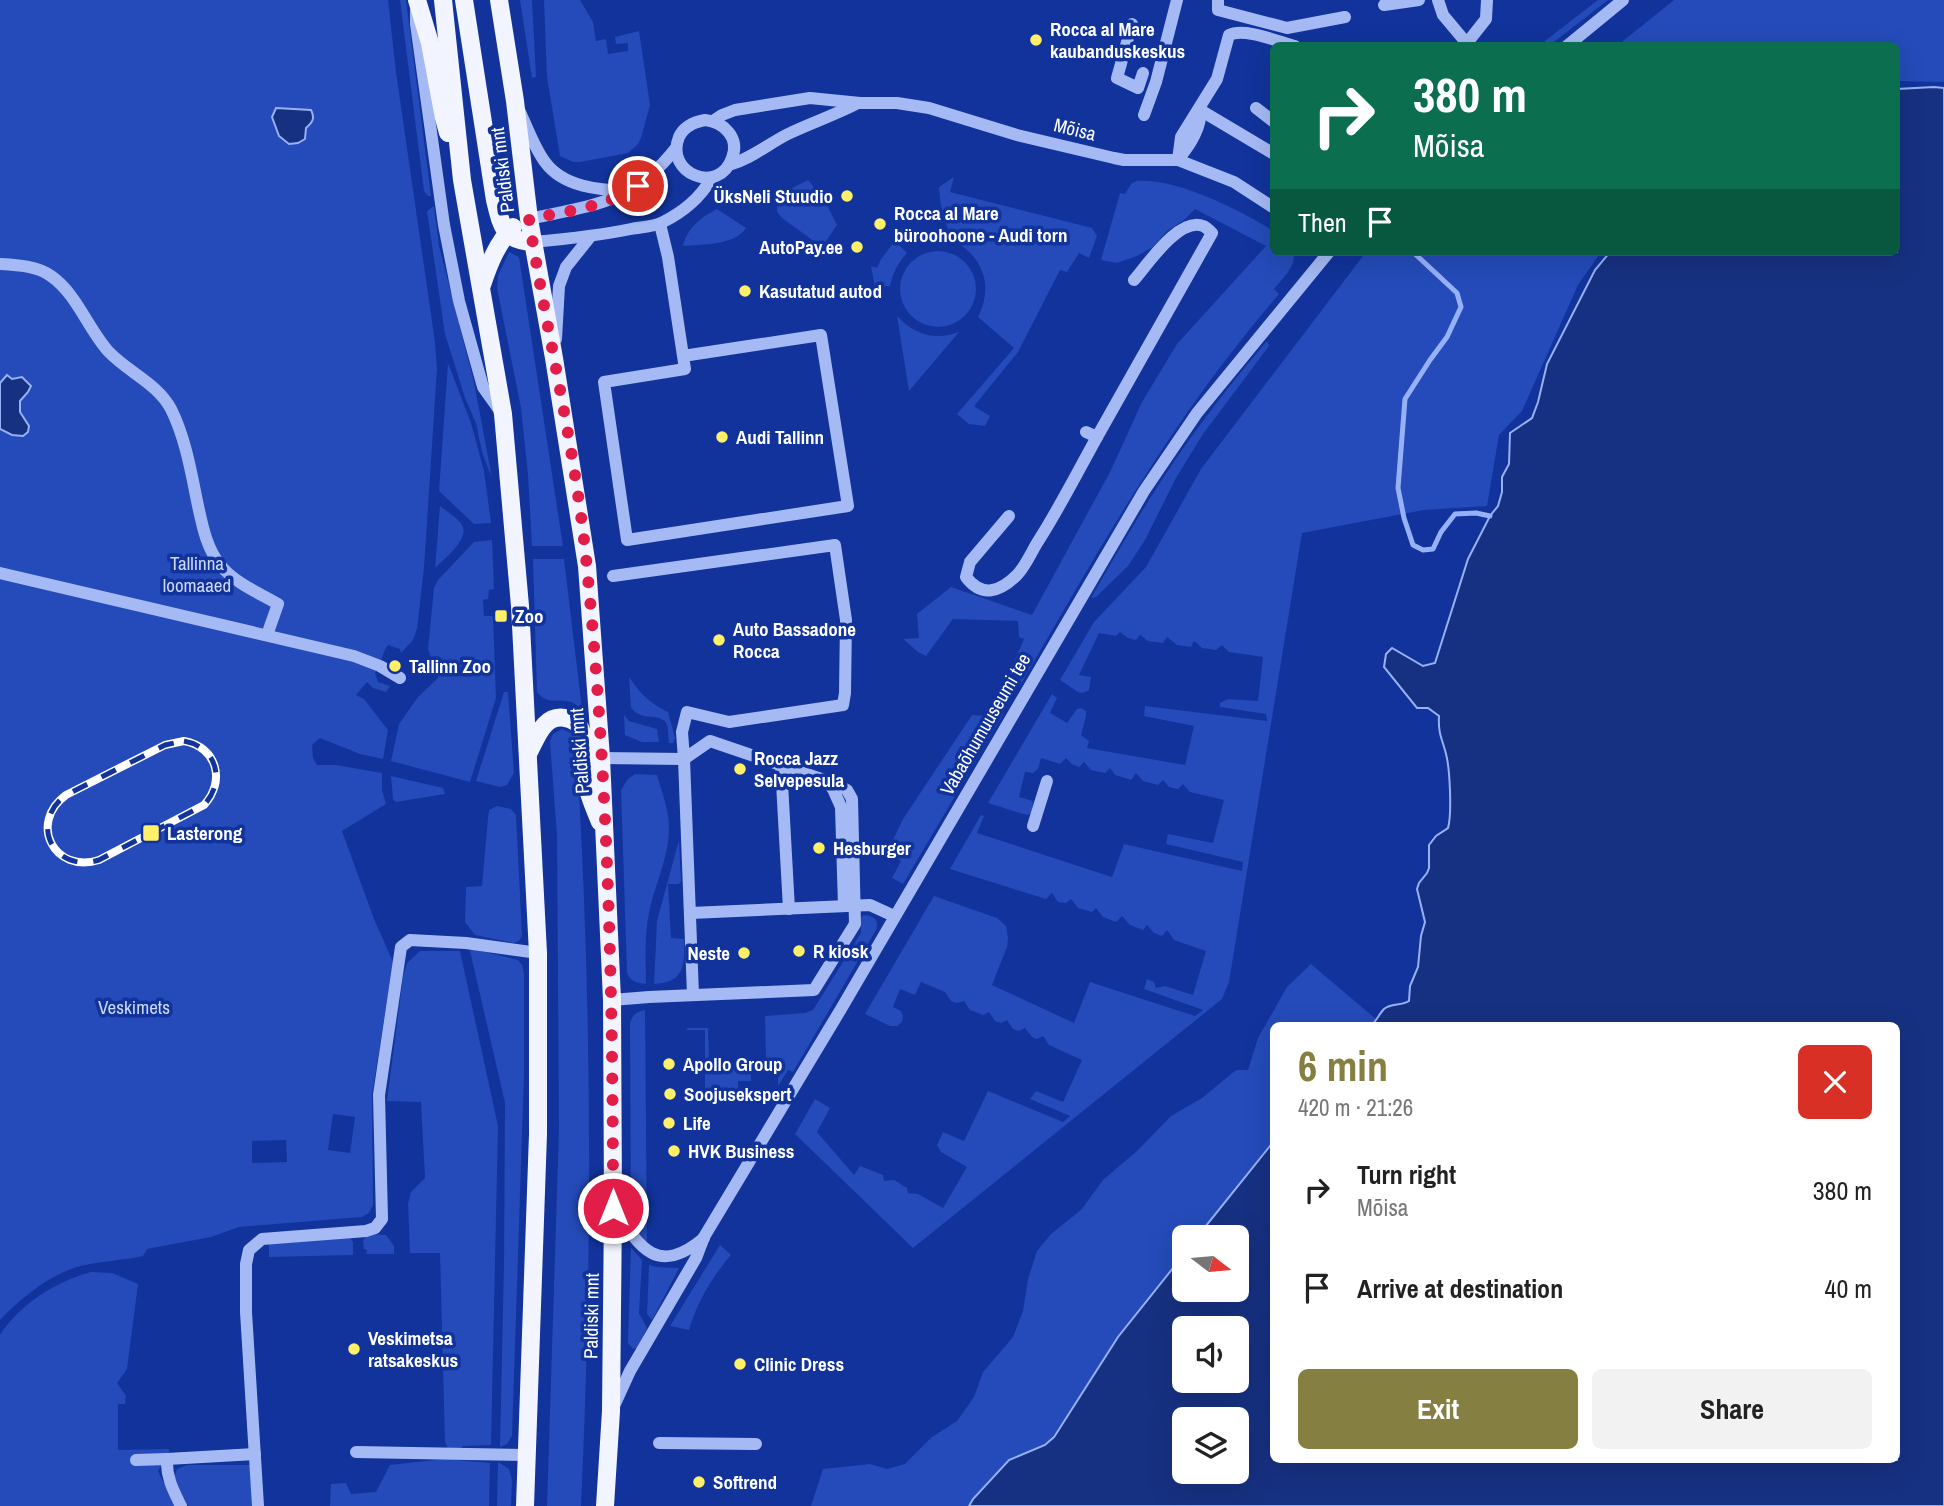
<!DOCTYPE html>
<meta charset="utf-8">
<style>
:root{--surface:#fff;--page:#f2f2f2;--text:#222;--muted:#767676;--accent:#857f42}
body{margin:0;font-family:"Archivo Narrow",sans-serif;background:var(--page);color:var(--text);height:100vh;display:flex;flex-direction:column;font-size:26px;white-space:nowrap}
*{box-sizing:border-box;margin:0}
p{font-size:23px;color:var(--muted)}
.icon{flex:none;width:38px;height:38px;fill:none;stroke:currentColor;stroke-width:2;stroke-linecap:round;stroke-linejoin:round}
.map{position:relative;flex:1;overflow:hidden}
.details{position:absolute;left:1270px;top:1022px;width:630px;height:441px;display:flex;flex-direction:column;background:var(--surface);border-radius:10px;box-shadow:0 7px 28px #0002}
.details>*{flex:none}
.guide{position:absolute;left:1270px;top:42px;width:630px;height:214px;border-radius:10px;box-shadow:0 7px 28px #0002;background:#0b6e4f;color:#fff;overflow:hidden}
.needle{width:46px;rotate:106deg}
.fabs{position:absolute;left:1172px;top:1225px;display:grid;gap:14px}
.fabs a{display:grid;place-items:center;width:77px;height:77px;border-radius:10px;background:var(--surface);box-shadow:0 7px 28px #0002;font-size:35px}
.pin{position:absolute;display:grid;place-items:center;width:60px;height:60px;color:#fff;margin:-30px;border:4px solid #fff;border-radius:50%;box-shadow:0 2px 7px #0007}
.me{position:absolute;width:77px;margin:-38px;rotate:0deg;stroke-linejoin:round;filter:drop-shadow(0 0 5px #0008)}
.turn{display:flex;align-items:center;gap:24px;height:147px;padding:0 28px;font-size:32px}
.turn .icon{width:91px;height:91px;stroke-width:2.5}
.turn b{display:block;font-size:49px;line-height:60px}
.then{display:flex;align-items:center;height:66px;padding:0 28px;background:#0003;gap:14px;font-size:26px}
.round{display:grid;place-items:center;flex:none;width:74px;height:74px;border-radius:10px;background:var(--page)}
.head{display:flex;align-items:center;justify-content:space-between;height:119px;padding:0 28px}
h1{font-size:42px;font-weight:800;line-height:52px;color:var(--accent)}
.primary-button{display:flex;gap:14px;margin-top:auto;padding:14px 28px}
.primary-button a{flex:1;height:80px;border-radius:10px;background:var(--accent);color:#fff;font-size:28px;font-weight:800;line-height:80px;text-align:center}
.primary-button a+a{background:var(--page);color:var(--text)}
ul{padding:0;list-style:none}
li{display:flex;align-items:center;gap:21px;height:98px;padding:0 28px}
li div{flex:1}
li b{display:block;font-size:26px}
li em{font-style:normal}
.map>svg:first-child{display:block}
.green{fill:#244bb9;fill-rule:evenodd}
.water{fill:#173182;stroke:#97b1f7;stroke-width:2;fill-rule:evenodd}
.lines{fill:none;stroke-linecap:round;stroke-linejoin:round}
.stream{stroke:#97b1f7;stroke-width:5}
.minor{stroke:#a5baf4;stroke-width:12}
.major{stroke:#f2f5ff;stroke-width:18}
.rail-casing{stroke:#fff;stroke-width:8}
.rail{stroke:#11339b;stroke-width:5;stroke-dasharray:16;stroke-linecap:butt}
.route{stroke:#e11d48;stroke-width:12;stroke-dasharray:0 21.6}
.poi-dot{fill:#fff068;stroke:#11339b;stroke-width:2.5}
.labels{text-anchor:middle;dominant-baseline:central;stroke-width:7;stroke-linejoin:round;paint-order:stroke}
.poi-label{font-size:19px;font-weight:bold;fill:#fff;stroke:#11339b;text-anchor:start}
.street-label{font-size:19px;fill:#fff;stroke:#11339b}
.park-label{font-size:19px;fill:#cddafe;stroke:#11339b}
</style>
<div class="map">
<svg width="1944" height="1506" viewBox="0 0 1944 1506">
<rect width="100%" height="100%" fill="#11339b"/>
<g class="green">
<path d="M0,0H388L396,72L435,342L437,369L424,568L417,629L413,640L401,653L400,649L388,645C381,654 382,665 375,673L378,682L390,686L386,692L373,688L367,682L356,695L364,699L388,730L383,759L360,754L320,738L312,745L313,758L317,765H336L382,773V790L386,804L342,831L374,919L393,962L372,1095L373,1205L369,1213L362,1217L239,1227L211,1237L147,1249L143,1256C121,1261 98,1261 77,1267C48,1276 21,1298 0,1320ZM333,1114L355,1117L350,1153L328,1150ZM286,1140L287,1162L252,1163V1141Z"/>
<polygon points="400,0 406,0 431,196 428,196 424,191"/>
<polygon points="520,0 532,0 536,77 532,78"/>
<polygon points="544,0 580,0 593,22 596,41 606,39 608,54 628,51 628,43 616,44 615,37 639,31 650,105 641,138 638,144 628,153 580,162 573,162 560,156 547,77"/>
<polygon points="1598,0 1608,0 1550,45 1544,45 1545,41"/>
<polygon points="1674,0 1944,0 1944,82 1897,81 1897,46 1618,45"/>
<path d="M954,177L950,192L1092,228L1097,236L1089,258L1079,253L1067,272L1060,270L1018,352L975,405V407L990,416L985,426L969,424L957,414L1014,348L978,317C989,295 988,273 972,255C967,249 960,245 955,240C943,225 940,204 939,187Z"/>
<path d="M808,180L824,199L837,225L822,247L782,218L777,212C777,193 793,188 808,180Z"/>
<path d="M1136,181C1178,178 1239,210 1274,231V252H1294C1296,267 1283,278 1274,289L1279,294C1175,414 1100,547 1021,684L1014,689L1009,690L1000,686L1011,669L1024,639L1019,637L1018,621L953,619L926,656L918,652L903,639L919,638L917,614L951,587L1032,615L1110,472L1142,402L1177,344L1266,246L1195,209L1184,220L1167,231L1153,247L1137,256L1117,263L1101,260L1120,193L1125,194L1131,184Z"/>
<polygon points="434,206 439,246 474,382 492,478 482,452 476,423 465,398 445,334 427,211"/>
<path d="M717,209L746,228C734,246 703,244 683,246C688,227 700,218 717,209Z"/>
<path d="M895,241L907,253C898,263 893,272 890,286L875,287L871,266L877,268L881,259Z"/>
<circle cx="938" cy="289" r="38"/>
<polygon points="509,252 519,257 563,546 532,546 528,475 521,408 497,288 498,276"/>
<polygon points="1366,252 1601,252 1578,285 1522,411 1499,435 1487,506 1424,510 1302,533 1229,982 1222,999 913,1248 795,1134 815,1099 830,1108 817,1132 854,1175 860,1166 883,1175 884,1181 894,1180 907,1188 908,1193 918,1194 943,1208 967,1167 941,1152 937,1145 943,1132 964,1141 988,1091 1063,1122 1070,1116 1030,1099 1036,1091 1063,1102 1082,1060 1049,1045 1043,1036 1037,1039 1032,1037 1025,1028 1019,1031 1013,1029 1007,1020 1001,1023 995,1021 989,1012 983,1015 970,1010 964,1001 957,1003 951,1001 945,992 921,982 915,995 900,989 893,1007 901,1011 903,1016 902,1022 897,1026 890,1026 865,1014 934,896 997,918 1006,926 1008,938 1007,947 992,985 1074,1023 1090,982 1195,1016 1203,1010 1144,989 1147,979 1154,982 1156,988 1165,986 1193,995 1206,951 1174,940 1167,930 1162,936 1154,933 1147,925 1143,930 1130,925 1122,916 1116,922 1103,917 1096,908 1092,912 1078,908 1071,899 1066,903 1058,902 1052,893 1046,899 950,869 981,815 984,816 977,833 1112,877 1124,844 1242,871 1243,862 1166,844 1168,834 1213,843 1224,800 1190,792 1183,784 1178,789 1169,787 1163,780 1158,785 1143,781 1136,773 1131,780 1115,775 1110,768 1105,773 1091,770 1084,762 1079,767 1072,764 1066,758 1060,764 1041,758 1038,769 1033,773 1025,772 1019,797 1033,801 1032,812 1028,815 1023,814 988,803 1052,694 1057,698 1050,713 1067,723 1077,709 1081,708 1086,711 1086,716 1081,735 1089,741 1087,748 1185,765 1194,726 1144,716 1145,706 1267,721 1266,714 1220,707 1220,703 1228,699 1258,701 1263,657 1229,652 1222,645 1216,650 1202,648 1194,641 1191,647 1177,645 1167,637 1163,643 1148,641 1140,635 1136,640 1128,638 1120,632 1116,636 1099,633 1079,675 1091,677 1089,690 1083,693 1078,692 1060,680 1094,622 1146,567 1201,469"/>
<path d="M897,316C915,335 935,341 959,332L909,391Z"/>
<path d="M1267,341L1269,346L1203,434L1176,478L1145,540L1128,566L1096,597L1091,598C1110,565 1129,532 1149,500C1184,444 1224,391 1267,341Z"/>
<polygon points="448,363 471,423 484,471 491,523 474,524 439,491"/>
<path d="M440,506C446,511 458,518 462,525C470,539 444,559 435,568Z"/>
<polygon points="492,540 494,589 489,590 488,599 483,600 484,616 493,616 496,698 470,782 391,761 399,724 418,697 438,678 428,649 434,588 438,580 474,542"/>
<path d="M533,559H564L582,709C579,707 574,703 571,702C557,698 549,706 537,692Z"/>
<path d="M629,677C641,694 648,702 668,712L675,738L673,743H669C668,738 669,731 667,725C664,715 649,718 641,715C636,713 634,711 631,708Z"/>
<polygon points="504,692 508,692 514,773 507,785 500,787 476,781"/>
<polygon points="994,700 1003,704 1003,715 903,884 892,878 901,861 892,855 891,844 903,819 972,715 985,716"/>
<polygon points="624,715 629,721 657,729 659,742 642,742 625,735"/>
<path d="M562,729L571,733L576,741C592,995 593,1251 581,1506H547L559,1129L557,836L550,741L553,734Z"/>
<path d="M635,774L657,775C662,792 669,810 669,828C669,857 655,884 649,913C644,936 646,960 646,984C637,983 629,981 627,972L621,790L628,779Z"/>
<polygon points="391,776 443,788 445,794 396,802 393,799"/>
<polygon points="497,806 511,809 516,815 522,936 519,941 513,943 475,935 465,922 466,887 482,886 488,818 489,810"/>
<path d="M679,840L681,881L679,884H668L671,938L684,939C685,964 685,983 654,984L657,921Z"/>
<path d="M863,915C872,915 880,919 876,930L793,1072L788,1070L778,1086V1066L751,1065V1081H738V1089H711V1096H705V1030H686L688,1028H708L709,1063L766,1061L765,1016L805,1013L813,1010L861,933V918Z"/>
<polygon points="473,949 518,960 522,965 524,974 524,1074 512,1436 507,1444 500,1447 504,1263 505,1103 470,951"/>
<polygon points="420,951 460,951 498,1126 491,1445 463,1446 459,1451 448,1449 445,1442 440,1253 410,1253 408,1203 411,1192 425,1178 421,1102 387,1101 403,977 407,963"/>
<polygon points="1311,964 1377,1020 1372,1025 1274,1026 1274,1141 1197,1237 1185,1237 1185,1253 1118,1337 1049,1442 1045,1445 1009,1460 973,1499 969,1506 811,1506 823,1469 870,1464 887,1469 905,1464 932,1437 957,1421 974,1397 983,1372 1013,1337 1023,1311 1028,1279 1037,1251 1051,1234 1081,1210 1103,1180 1137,1151 1171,1116 1202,1098 1236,1070 1248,1070 1258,1038 1287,987"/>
<path d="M645,1010L647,1243L633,1226L631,1218L630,1024C632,1015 636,1012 645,1010Z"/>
<polygon points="367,1234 386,1235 394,1246 394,1254 366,1254 367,1250 364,1249 363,1241"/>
<polygon points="349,1236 353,1242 353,1255 269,1257 269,1244"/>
<path d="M720,1245L731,1255C712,1277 697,1302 689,1330L670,1326Z"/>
<polygon points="631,1248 642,1260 639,1313 647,1328 637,1348 633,1349 628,1343"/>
<polygon points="649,1265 657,1267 679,1268 652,1320 647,1314"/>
<path d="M91,1272L112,1273L138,1284L127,1369L117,1383L126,1396L125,1404H118V1450L169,1449V1452L158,1471L175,1506H0V1335C20,1304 55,1282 91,1272Z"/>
<polygon points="445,1459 490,1463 489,1506 330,1506 331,1484 346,1483 351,1494 376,1492 390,1465"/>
<polygon points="498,1462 509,1469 512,1480 511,1506 497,1506"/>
<polygon points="187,1465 250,1465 252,1506 188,1506 174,1478 177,1469"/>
</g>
<g class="water">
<path d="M1934,87L1944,88V1506H969L973,1499L1009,1460L1045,1445L1054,1437L1118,1337L1185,1253V1290H1237V1237H1197L1274,1141V1460H1897V1026L1372,1025C1376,1021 1380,1013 1384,1009C1391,1003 1401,1006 1409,1001L1410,986L1418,967L1421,936L1425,922L1417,889L1419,883L1427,873L1429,868V845L1436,836L1448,828C1452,814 1450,769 1446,754C1442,738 1438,734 1439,716L1428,708H1417L1384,667L1386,654L1392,648L1423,666L1435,663L1468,559L1490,516L1498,506L1502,492V477L1509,464L1510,433L1532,418L1538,402L1547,364L1595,270L1610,252H1897V89ZM1185,1328H1237V1381H1185ZM1185,1419H1237V1472H1185Z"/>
<path d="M276,108L311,110C315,118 313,122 306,128L305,139L298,143L289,144L279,136L272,117Z"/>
<polygon points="7,375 12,379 22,377 31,386 28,392 20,401 20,412 29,426 28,432 23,436 12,435 0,429 0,383"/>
</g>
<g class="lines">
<polyline class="stream" points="1413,252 1457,293 1461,307 1447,337 1430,360 1405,399 1398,488 1404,518 1413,545 1423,550 1433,549 1441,532 1455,514 1476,513 1490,516"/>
<g class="minor">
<polyline points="1218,0 1218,10 1287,28 1345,17"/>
<polyline points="1438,0 1443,15 1469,46"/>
<polyline points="1384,5 1419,0"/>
<polyline points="416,11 416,24 444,225 459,301 483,387 500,411"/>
<polyline points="1132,24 1117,78 1138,88 1143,73"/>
<polyline points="1467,43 1486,19 1487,0"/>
<polyline points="1567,46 1623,0"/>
<polyline points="1256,108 1274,122"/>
<polyline points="1200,110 1274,154"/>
<path d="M520,112C527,127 535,149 545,162C563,187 599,190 627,191"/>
<polyline points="1144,115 1156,82 1177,0"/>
<path d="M705,120C724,122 740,138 732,158C719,196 664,173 679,137C684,126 694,122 705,120Z"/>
<polyline points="713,121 722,115 735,110 810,98 860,103 897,103 929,108 1017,135 1114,158 1124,160 1178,160 1234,182 1274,208"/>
<path d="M1180,157C1190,145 1202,126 1200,111"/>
<path d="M1178,160L1181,137L1217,79L1229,35C1244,27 1279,42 1295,46"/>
<path d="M729,165C751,159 768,144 788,134C811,123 835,115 858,103"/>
<path d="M529,219C593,205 632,204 676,148"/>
<polyline points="660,224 668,257 683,356 821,335 848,506 627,540 604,382 685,369 683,356"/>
<path d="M532,242C566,239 598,236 631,229C641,227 654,227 663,222C683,212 700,198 711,179"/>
<path d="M0,264C17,265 37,266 51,276C77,294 88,329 109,352C128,372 158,384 171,409C185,437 191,471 197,501C202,524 206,548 221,566C235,583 259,593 278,604L267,635"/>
<polyline points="556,339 559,286 566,267 590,237"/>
<path d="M1097,437L1212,233C1209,230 1206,227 1203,226C1179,217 1148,264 1134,280"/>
<path d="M1009,516L970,562L966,577C982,598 1000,592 1017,575C1025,567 1031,553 1037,543C1059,509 1077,473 1097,437L1086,432"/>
<polyline points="0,573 354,656 380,666 400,678"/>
<polyline points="613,576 835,545 846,620 845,693 843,705 729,722 687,712 682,732 684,759 693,995"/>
<polyline points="601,758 684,759 710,741 833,783 847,790 852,799 855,924 814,990 649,997 612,1000"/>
<polyline points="781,765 789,909"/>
<polyline points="826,781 833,789 841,807 844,906"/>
<polyline points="1033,826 1047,781"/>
<polyline points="691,913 870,905 894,916"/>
<path d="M614,1208C640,1248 657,1277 704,1238"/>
<polyline points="614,1406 630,1371 696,1258 704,1237 841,1009 1144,491 1197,413 1329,252"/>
<polyline points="659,1443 756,1444"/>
<polyline points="356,1452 528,1455"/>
<polyline points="136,1460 167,1459"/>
<path d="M181,1506C173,1490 166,1477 167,1459L255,1454"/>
<polyline points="258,1506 246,1312 246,1264 249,1250 262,1239 366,1231 375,1228 382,1219 379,1095 401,947 410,940 466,943 538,953"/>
</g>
<g class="major">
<polyline points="417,0 430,43 444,118 448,133"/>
<polyline points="443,0 462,180 503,414 520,606 538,953 538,1134 525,1506"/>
<path d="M464,0L495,200C501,224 503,241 532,242"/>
<polyline points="499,0 515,101 529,219 554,358 587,566 601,758 612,1000 613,1207 611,1411 605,1506"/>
<path d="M482,285C489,264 497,243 513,227"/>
<path d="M529,752C537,737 544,714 565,718C571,719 576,721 579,726C587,739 583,766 586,781C588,795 595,809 600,822"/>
</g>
<g class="rail-casing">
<path id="rail" d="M184,741C217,747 226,781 204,805L99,860C54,874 28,823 66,795L165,745Z"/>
</g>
<use href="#rail" class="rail"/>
</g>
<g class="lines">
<path class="route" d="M613,1208C613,994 608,781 587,568C576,451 547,335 529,219L581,209L606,202L638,186"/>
</g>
<g class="poi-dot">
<circle cx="1036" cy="40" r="7"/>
<circle cx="847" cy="196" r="7"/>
<circle cx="880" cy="224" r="7"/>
<circle cx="857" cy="247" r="7"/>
<circle cx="745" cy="291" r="7"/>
<circle cx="722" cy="437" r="7"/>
<rect x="494" y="609" width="14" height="14" rx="3.5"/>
<circle cx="719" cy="640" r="7"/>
<circle cx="395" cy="666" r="7"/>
<circle cx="740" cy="769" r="7"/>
<rect x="142" y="824" width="18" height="18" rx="3.5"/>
<circle cx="819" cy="848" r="7"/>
<circle cx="799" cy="951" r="7"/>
<circle cx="744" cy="953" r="7"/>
<circle cx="669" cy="1064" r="7"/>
<circle cx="670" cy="1094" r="7"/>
<circle cx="669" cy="1123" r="7"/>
<circle cx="674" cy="1151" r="7"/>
<circle cx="354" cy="1349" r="7"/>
<circle cx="740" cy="1364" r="7"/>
<circle cx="699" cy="1482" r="7"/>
</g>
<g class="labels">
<g class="poi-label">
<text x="1050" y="29">Rocca al Mare<tspan x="1050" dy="22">kaubanduskeskus</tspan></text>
<text x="833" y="196" text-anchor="end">ÜksNeli Stuudio</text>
<text x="894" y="213">Rocca al Mare<tspan x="894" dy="22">büroohoone - Audi torn</tspan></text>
<text x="843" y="247" text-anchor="end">AutoPay.ee</text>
<text x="759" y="291">Kasutatud autod</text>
<text x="736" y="437">Audi Tallinn</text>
<text x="515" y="616">Zoo</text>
<text x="733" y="629">Auto Bassadone<tspan x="733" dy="22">Rocca</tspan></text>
<text x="409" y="666">Tallinn Zoo</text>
<text x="754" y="758">Rocca Jazz<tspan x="754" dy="22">Selvepesula</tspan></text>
<text x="167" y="833">Lasterong</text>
<text x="833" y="848">Hesburger</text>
<text x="813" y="951">R kiosk</text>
<text x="730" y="953" text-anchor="end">Neste</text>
<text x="683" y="1064">Apollo Group</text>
<text x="684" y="1094">Soojusekspert</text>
<text x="683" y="1123">Life</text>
<text x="688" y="1151">HVK Business</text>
<text x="368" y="1338">Veskimetsa<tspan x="368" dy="22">ratsakeskus</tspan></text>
<text x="754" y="1364">Clinic Dress</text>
<text x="713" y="1482">Softrend</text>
</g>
<g class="street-label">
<text transform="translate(1075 129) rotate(14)">Mõisa</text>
<text transform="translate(502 170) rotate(-97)">Paldiski mnt</text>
<text transform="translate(985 724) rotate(-60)">Vabaõhumuuseumi tee</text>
<text transform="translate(579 751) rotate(-94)">Paldiski mnt</text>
<text transform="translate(591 1316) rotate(-89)">Paldiski mnt</text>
</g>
<g class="park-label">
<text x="197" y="563">Tallinna<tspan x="197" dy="22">loomaaed</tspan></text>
<text x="134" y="1007">Veskimets</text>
</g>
</g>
</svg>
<div class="fabs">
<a><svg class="needle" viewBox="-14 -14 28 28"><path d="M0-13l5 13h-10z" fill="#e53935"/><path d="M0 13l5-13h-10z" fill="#767676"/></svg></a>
<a><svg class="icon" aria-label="sound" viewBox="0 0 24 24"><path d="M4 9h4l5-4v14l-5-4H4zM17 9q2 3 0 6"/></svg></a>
<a><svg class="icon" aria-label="layers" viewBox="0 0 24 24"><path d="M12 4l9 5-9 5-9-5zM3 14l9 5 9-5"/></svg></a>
</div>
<div class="pin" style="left:638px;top:186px;background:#d93025"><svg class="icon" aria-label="arrive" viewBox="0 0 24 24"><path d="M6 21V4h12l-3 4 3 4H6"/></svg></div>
<svg class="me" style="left:613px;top:1208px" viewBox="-20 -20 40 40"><circle r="17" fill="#e11d48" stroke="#fff" stroke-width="3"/><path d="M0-11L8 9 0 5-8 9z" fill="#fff"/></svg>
<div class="guide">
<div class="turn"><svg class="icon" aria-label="right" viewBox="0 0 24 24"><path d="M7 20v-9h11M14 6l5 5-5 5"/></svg><div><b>380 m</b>Mõisa</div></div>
<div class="then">Then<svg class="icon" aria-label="arrive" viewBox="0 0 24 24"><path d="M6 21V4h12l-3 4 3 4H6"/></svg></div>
</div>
<section class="details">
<div class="head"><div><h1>6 min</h1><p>420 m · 21:26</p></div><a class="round" style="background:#d93025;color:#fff"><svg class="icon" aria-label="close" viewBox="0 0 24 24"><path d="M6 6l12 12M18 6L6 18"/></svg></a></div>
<ul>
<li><svg class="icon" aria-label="right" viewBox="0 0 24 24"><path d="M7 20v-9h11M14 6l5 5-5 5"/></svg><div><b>Turn right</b><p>Mõisa</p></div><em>380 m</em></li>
<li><svg class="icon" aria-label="arrive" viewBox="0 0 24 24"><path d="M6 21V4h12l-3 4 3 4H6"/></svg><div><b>Arrive at destination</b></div><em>40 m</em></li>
</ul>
<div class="primary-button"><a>Exit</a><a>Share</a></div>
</section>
</div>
